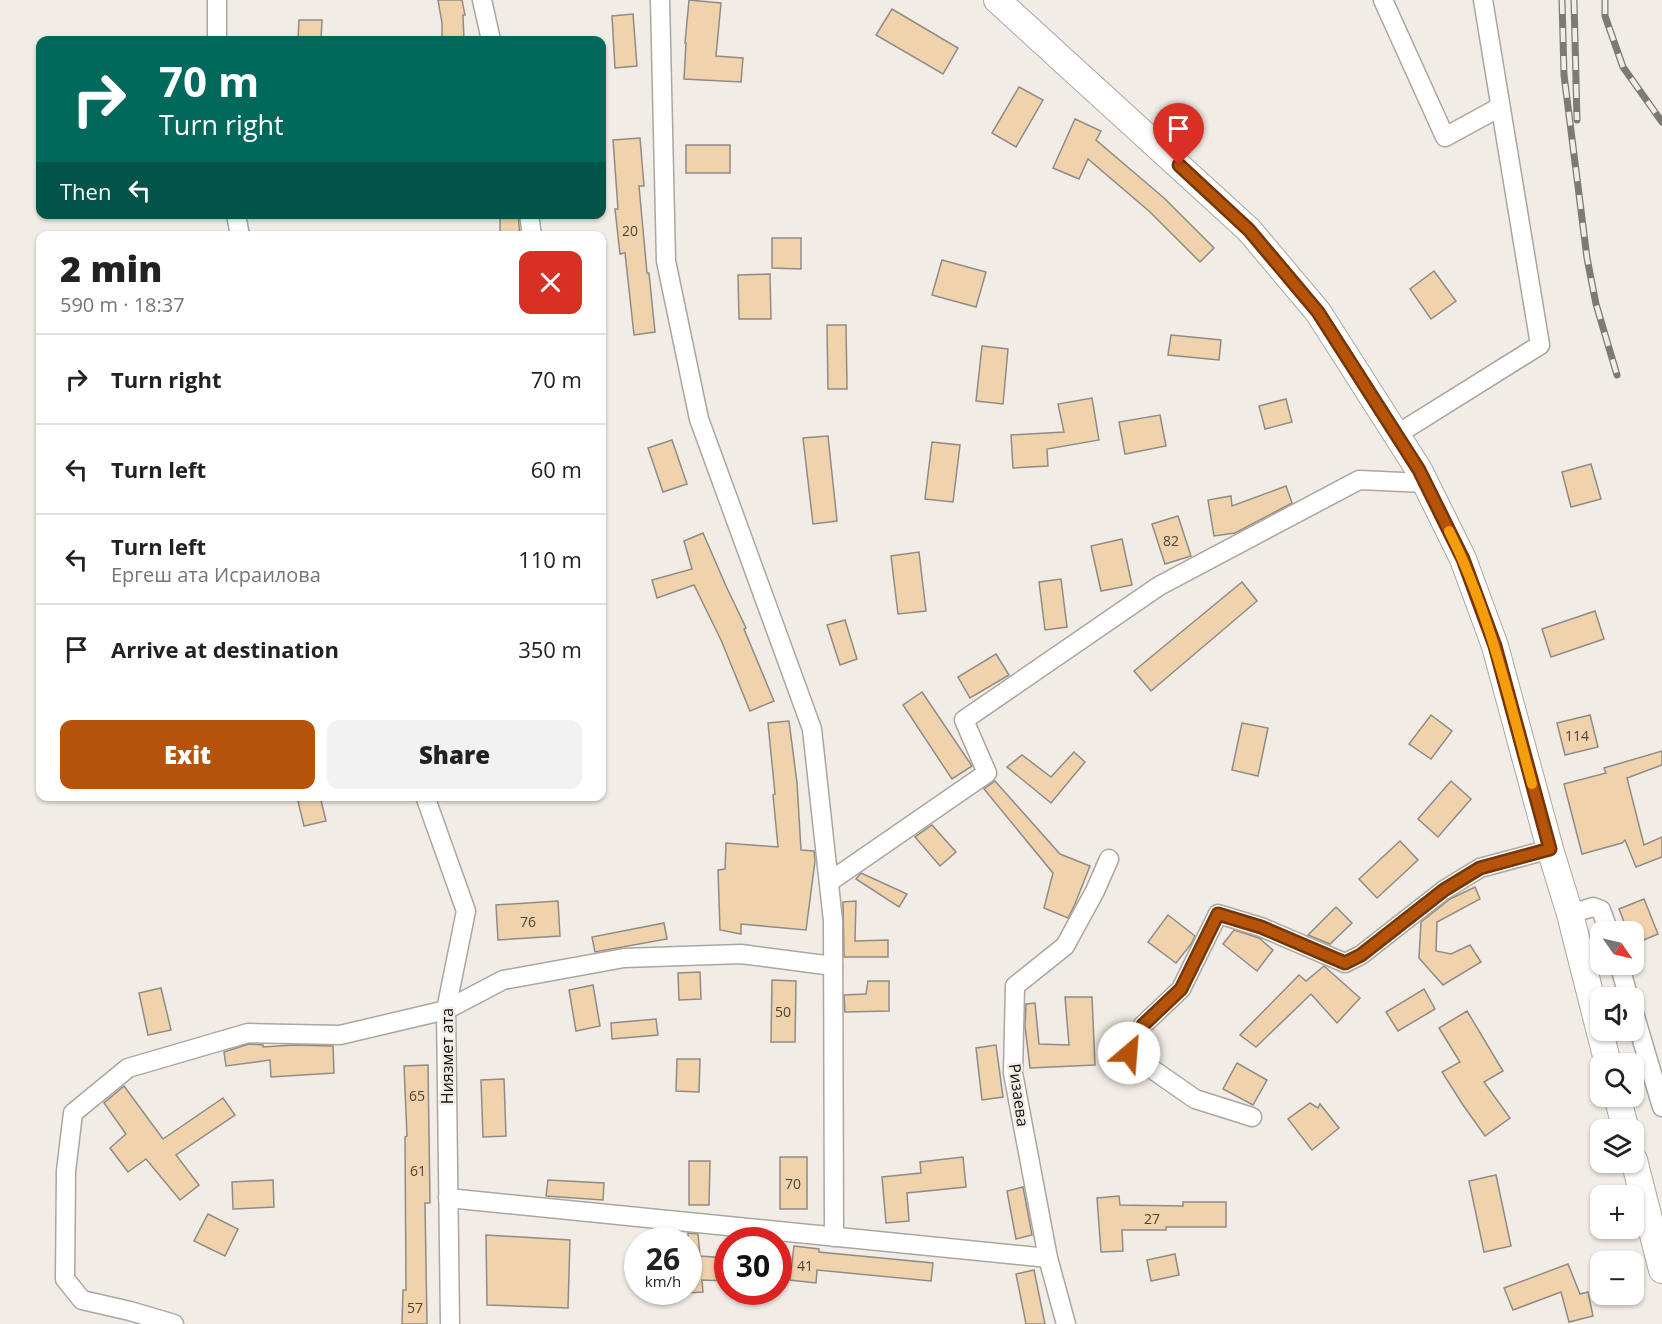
<!DOCTYPE html>
<meta charset="utf-8">
<style>
:root{--surface:#fff;--page:#f2f2f2;--text:#222;--muted:#767676;--line:#e0e0e0;--accent:#b45309}
body{margin:0;font-family:"Open Sans",sans-serif;background:var(--page);color:var(--text);height:100vh;display:flex;flex-direction:column;font-size:22px;white-space:nowrap}
*{box-sizing:border-box;margin:0}
p{font-size:20px;color:var(--muted)}
.icon{flex:none;width:33px;height:33px;fill:none;stroke:currentColor;stroke-width:2;stroke-linecap:round;stroke-linejoin:round}
.map{position:relative;flex:1;overflow:hidden}
.panel{position:absolute;left:36px;top:231px;width:570px;height:570px;display:flex;flex-direction:column;background:var(--surface);border-radius:12px;box-shadow:0 2px 4px #0004}
.panel>*{flex:none}
.guide{position:absolute;left:36px;top:36px;width:570px;height:183px;border-radius:12px;box-shadow:0 2px 4px #0004;background:#00695c;color:#fff;overflow:hidden}
.needle{width:39px;rotate:124deg}
.tools{position:absolute;left:1590px;top:921px;display:grid;gap:12px}
.tools a{display:grid;place-items:center;width:54px;height:54px;border-radius:12px;background:var(--surface);box-shadow:0 2px 4px #0004;font-size:30px}
.speed{position:absolute;left:624px;top:1227px;display:flex;gap:12px;font-size:30px;font-weight:700;text-align:center}
.speed>*{display:grid;place-content:center;width:78px;height:78px;border-radius:50%;background:var(--surface);box-shadow:0 2px 4px #0004;line-height:1}
.speed small{font-size:15px;font-weight:400}
.speed .limit{border:9px solid #d22;background:#fff;color:#111}
.pin{position:absolute;display:grid;place-items:center;width:51px;height:51px;color:#fff;margin:-62px -26px;border-radius:50% 50% 50% 0;rotate:-45deg;box-shadow:0 0 6px #0007}
.pin .icon{rotate:45deg}
.me{position:absolute;width:66px;margin:-33px;rotate:27deg;stroke-linejoin:round;filter:drop-shadow(0 0 4px #0008)}
.turn{display:flex;align-items:center;gap:21px;height:126px;padding:0 24px;font-size:27px}
.turn .icon{width:78px;height:78px;stroke-width:2.5}
.turn b{display:block;font-size:42px;line-height:51px}
.then{display:flex;align-items:center;height:57px;padding:0 24px;background:#0003;gap:12px;font-size:22px}
.round{display:grid;place-items:center;flex:none;width:63px;height:63px;border-radius:12px;background:var(--page)}
.headline{display:flex;align-items:center;justify-content:space-between;height:102px;padding:0 24px}
h1{font-size:36px;font-weight:800;line-height:45px}
.action{display:flex;gap:12px;margin-top:auto;padding:12px 24px}
.action a{flex:1;height:69px;border-radius:12px;background:var(--accent);color:#fff;font-size:24px;font-weight:800;line-height:69px;text-align:center}
.action a+a{background:var(--page);color:var(--text)}
ul{padding:0;list-style:none}
li{display:flex;align-items:center;gap:18px;height:90px;padding:0 24px;border-top:2px solid var(--line)}
li div{flex:1}
li b{display:block;font-size:22px}
li em{font-style:normal}
.map>svg:first-child{display:block}
.building{fill:#f0d3ac;stroke:#908c85;stroke-width:1.5}
.lines{fill:none;stroke-linecap:round;stroke-linejoin:round}
.street-casing{stroke:#aba69f;stroke-width:21}
.secondary-casing{stroke:#aba69f;stroke-width:28}
.street{stroke:#fff;stroke-width:18}
.secondary{stroke:#fff;stroke-width:26}
.rail-casing{stroke:#7d7975;stroke-width:7}
.rail{stroke:#f1ece5;stroke-width:4.5;stroke-dasharray:14;stroke-linecap:butt}
.route-casing{stroke:#753606;stroke-width:15}
.route{stroke:#b45309;stroke-width:10}
.slow{stroke:#f59e0b;stroke-width:10}
.labels{text-anchor:middle;dominant-baseline:central;stroke-width:5;stroke-linejoin:round;paint-order:stroke}
.number-label{font-size:14px;fill:#4c4338}
.street-label{font-size:16px;fill:#151311;stroke:#f1ece5}
</style>
<div class="map">
<svg width="1662" height="1324" viewBox="0 0 1662 1324">
<rect width="100%" height="100%" fill="#f1ece5"/>
<g class="building">
<polygon points="438,0 462,0 465,15 463,15 464,40 442,40 442,23"/>
<polygon points="689,0 721,3 716,56 743,58 741,82 684,79 686,43 685,43"/>
<polygon points="892,9 958,48 943,74 876,35"/>
<polygon points="633,14 637,66 615,68 612,16"/>
<polygon points="299,20 322,20 321,40 298,40"/>
<polygon points="1019,87 1043,100 1016,147 992,133"/>
<polygon points="1075,119 1101,131 1096,140 1164,198 1214,248 1200,262 1150,212 1088,159 1079,179 1053,168"/>
<polygon points="640,138 644,186 639,186 647,273 649,273 655,332 634,335 625,253 620,254 615,209 618,209 613,140"/>
<rect x="686" y="145" width="44" height="28"/>
<polygon points="500,214 518,214 520,236 500,236"/>
<polygon points="772,238 801,238 801,269 772,268"/>
<polygon points="942,260 986,272 976,307 932,295"/>
<polygon points="1434,271 1456,301 1431,319 1410,289"/>
<polygon points="770,274 771,319 739,319 738,275"/>
<polygon points="827,325 846,325 847,389 828,389"/>
<polygon points="1171,335 1221,340 1219,360 1168,355"/>
<polygon points="982,346 1008,349 1003,404 976,401"/>
<polygon points="1092,398 1099,440 1047,449 1048,466 1013,468 1011,435 1064,432 1058,404"/>
<polygon points="1286,399 1292,422 1265,429 1259,406"/>
<polygon points="1160,415 1166,446 1125,454 1119,422"/>
<polygon points="828,436 837,521 813,524 803,438"/>
<polygon points="672,440 687,484 663,492 648,448"/>
<polygon points="932,442 960,445 953,502 925,499"/>
<polygon points="1591,464 1601,499 1571,507 1562,472"/>
<polygon points="1286,486 1292,503 1235,533 1214,536 1208,500 1231,496 1232,506"/>
<polygon points="1178,516 1191,556 1165,564 1152,524"/>
<polygon points="703,533 726,586 746,628 744,629 774,701 750,711 721,640 694,585 657,598 652,580 692,569 684,541"/>
<polygon points="1122,539 1132,585 1101,591 1091,546"/>
<polygon points="919,552 926,611 898,614 891,556"/>
<polygon points="1061,579 1067,627 1045,630 1039,582"/>
<polygon points="1242,582 1257,601 1151,691 1134,671"/>
<polygon points="1595,611 1604,639 1551,657 1542,629"/>
<polygon points="845,620 857,659 840,665 827,625"/>
<polygon points="996,654 1009,675 970,698 958,677"/>
<polygon points="922,692 972,766 952,779 903,705"/>
<polygon points="1431,715 1452,731 1431,759 1409,744"/>
<polygon points="1590,715 1598,747 1565,755 1557,723"/>
<polygon points="789,721 797,783 801,850 814,851 815,861 806,930 741,924 741,934 720,930 718,870 725,869 726,843 778,847 773,795 775,794 768,723"/>
<polygon points="1242,723 1268,728 1258,776 1232,770"/>
<polygon points="1662,751 1662,765 1627,778 1644,845 1662,837 1662,857 1636,867 1625,840 1622,843 1582,854 1564,784 1606,773 1604,768"/>
<polygon points="1074,752 1085,762 1051,803 1007,767 1022,755 1051,777"/>
<polygon points="995,781 1060,854 1090,866 1075,904 1068,918 1044,908 1053,873 984,789"/>
<polygon points="1451,781 1471,799 1438,837 1418,819"/>
<polygon points="317,796 320,796 326,821 304,826 298,801"/>
<polygon points="932,825 956,852 940,866 915,837"/>
<polygon points="1400,841 1418,860 1377,898 1359,879"/>
<polygon points="861,873 907,894 899,907 856,879"/>
<polygon points="1475,887 1480,899 1437,922 1436,951 1451,954 1470,945 1481,962 1443,985 1419,958 1421,922 1450,899"/>
<polygon points="1644,899 1658,934 1634,944 1634,932 1628,932 1619,909"/>
<polygon points="558,901 560,936 498,940 496,905"/>
<polygon points="856,901 855,941 888,940 888,957 844,957 843,902"/>
<polygon points="1336,907 1352,923 1330,944 1308,935"/>
<polygon points="1168,915 1195,936 1191,944 1176,963 1148,942"/>
<polygon points="664,923 667,939 595,952 592,937"/>
<polygon points="1234,930 1259,938 1273,950 1257,971 1223,944"/>
<polygon points="1324,966 1360,998 1337,1023 1311,994 1256,1047 1240,1035 1299,975 1306,981"/>
<polygon points="700,972 701,999 679,1000 678,973"/>
<polygon points="772,980 796,981 795,1042 771,1042"/>
<polygon points="868,981 889,981 889,1011 845,1012 844,995 866,994"/>
<polygon points="593,985 600,1026 576,1031 569,990"/>
<polygon points="161,988 171,1030 148,1035 139,993"/>
<polygon points="1424,989 1435,1009 1398,1031 1386,1012"/>
<polygon points="1065,997 1092,997 1095,1065 1030,1068 1025,1026 1026,1004 1035,1003 1039,1044 1069,1045"/>
<polygon points="1467,1011 1503,1071 1484,1082 1510,1118 1485,1136 1463,1105 1442,1072 1460,1062 1439,1028"/>
<polygon points="656,1019 658,1035 612,1039 611,1023"/>
<polygon points="249,1044 263,1045 263,1047 293,1045 333,1046 334,1073 271,1077 270,1060 226,1066 224,1052"/>
<polygon points="996,1045 1003,1097 982,1100 976,1048"/>
<polygon points="677,1059 700,1059 699,1092 676,1091"/>
<polygon points="1237,1063 1267,1080 1253,1105 1223,1089"/>
<polygon points="428,1065 430,1203 425,1203 427,1324 402,1324 403,1290 406,1290 405,1137 407,1136 404,1066"/>
<polygon points="504,1079 506,1136 483,1137 481,1080"/>
<polygon points="124,1086 163,1139 223,1098 235,1115 176,1155 199,1185 180,1200 146,1159 128,1172 110,1148 126,1134 104,1103"/>
<polygon points="1310,1103 1318,1108 1320,1104 1339,1128 1312,1150 1288,1119"/>
<rect x="780" y="1157" width="27" height="52"/>
<polygon points="963,1157 966,1187 907,1193 909,1221 886,1223 882,1177 921,1173 920,1162"/>
<polygon points="689,1161 710,1161 709,1205 689,1205"/>
<polygon points="1496,1175 1511,1246 1484,1252 1469,1181"/>
<polygon points="273,1180 274,1207 233,1209 232,1182"/>
<polygon points="548,1180 604,1183 603,1200 546,1196"/>
<polygon points="1023,1187 1032,1235 1016,1239 1007,1191"/>
<polygon points="1119,1196 1120,1205 1183,1206 1183,1202 1226,1202 1226,1227 1166,1227 1166,1230 1122,1230 1123,1251 1101,1252 1097,1198"/>
<polygon points="208,1214 238,1229 225,1256 194,1241"/>
<polygon points="688,1233 698,1234 700,1256 728,1258 728,1281 702,1280 703,1292 688,1293"/>
<polygon points="486,1235 570,1240 568,1308 487,1305"/>
<polygon points="794,1246 819,1249 819,1252 933,1263 931,1281 817,1270 816,1283 790,1280"/>
<polygon points="1175,1254 1179,1275 1151,1281 1147,1260"/>
<polygon points="1568,1264 1580,1294 1588,1292 1593,1316 1569,1322 1561,1292 1513,1310 1504,1288"/>
<polygon points="1034,1270 1045,1324 1026,1324 1016,1274"/>
</g>
<g class="lines">
<g class="street-casing">
<g id="street">
<polyline points="482,0 491,40"/>
<polyline points="660,0 666,261 699,419 812,729 833,921 834,1237"/>
<polyline points="1383,0 1445,137 1500,107"/>
<polyline points="217,40 217,0"/>
<polyline points="236,214 240,236"/>
<polyline points="529,214 532,236"/>
<polyline points="1396,435 1540,345 1483,0"/>
<polyline points="425,796 466,911 446,1010 450,1324"/>
<polyline points="829,882 987,773 964,720 1159,586 1359,480 1425,483"/>
<polyline points="1570,914 1593,907 1601,910 1609,932"/>
<polyline points="1619,964 1629,998"/>
<polyline points="1634,1013 1662,1107"/>
<polyline points="1252,1117 1195,1099 1129,1053 1143,1025 1181,989 1218,914 1261,927 1345,963 1361,955 1444,890 1480,868 1550,849"/>
<polyline points="448,1198 1048,1258"/>
<polyline points="174,1324 130,1311 82,1300 65,1279 66,1171 73,1113 128,1068 248,1033 340,1035 446,1010 503,980 624,958 741,954 833,966"/>
<polyline points="1066,1324 1048,1258 1013,1073 1015,986 1065,946 1095,891 1109,859"/>
</g>
</g>
<g class="secondary-casing">
<g id="secondary">
<polyline points="997,0 1249,230 1318,312 1419,470 1463,559 1495,646 1550,849 1570,914 1608,1064"/>
<polyline points="1617,1096 1626,1130"/>
<polyline points="1634,1160 1662,1270"/>
</g>
</g>
<use href="#street" class="street"/>
<use href="#secondary" class="secondary"/>
<g class="rail-casing">
<g id="rail">
<polyline points="1562,0 1564,75 1587,258 1596,304 1617,375"/>
<polyline points="1574,0 1577,120"/>
<polyline points="1605,0 1605,16 1623,67 1662,122"/>
</g>
</g>
<use href="#rail" class="rail"/>
</g>
<g class="lines">
<g class="route-casing">
<polyline id="route" points="1129,1053 1143,1025 1181,989 1218,914 1261,927 1345,963 1361,955 1444,890 1480,868 1550,849 1495,646 1463,559 1419,470 1318,312 1249,230 1179,165"/>
</g>
<use href="#route" class="route"/>
<path class="slow" d="M1449,531C1489,611 1509,698 1532,784"/>
</g>
<g class="labels">
<g class="number-label">
<text x="630" y="230">20</text>
<text x="1171" y="540">82</text>
<text x="1577" y="735">114</text>
<text x="528" y="921">76</text>
<text x="783" y="1011">50</text>
<text x="417" y="1095">65</text>
<text x="418" y="1170">61</text>
<text x="793" y="1183">70</text>
<text x="1152" y="1218">27</text>
<text x="805" y="1265">41</text>
<text x="415" y="1307">57</text>
</g>
<g class="street-label">
<text transform="translate(447 1056) rotate(-90)">Ниязмет ата</text>
<text transform="translate(1019 1095) rotate(82)">Ризаева</text>
</g>
</g>
</svg>
<div class="tools">
<a><svg class="needle" viewBox="-14 -14 28 28"><path d="M0-13l5 13h-10z" fill="#e53935"/><path d="M0 13l5-13h-10z" fill="#767676"/></svg></a>
<a><svg class="icon" aria-label="sound" viewBox="0 0 24 24"><path d="M4 9h4l5-4v14l-5-4H4zM17 9q2 3 0 6"/></svg></a>
<a><svg class="icon" aria-label="search" viewBox="0 0 24 24"><circle cx="10" cy="10" r="6"/><path d="M15 15l6 6"/></svg></a>
<a><svg class="icon" aria-label="layers" viewBox="0 0 24 24"><path d="M12 4l9 5-9 5-9-5zM3 14l9 5 9-5"/></svg></a>
<a>+</a>
<a>−</a>
</div>
<div class="speed"><div>26<small>km/h</small></div><div class="limit">30</div></div>
<div class="pin" style="left:1179px;top:165px;background:#d93025"><svg class="icon" aria-label="arrive" viewBox="0 0 24 24"><path d="M6 21V4h12l-3 4 3 4H6"/></svg></div>
<svg class="me" style="left:1129px;top:1053px" viewBox="-20 -20 40 40"><circle r="19" fill="#fff"/><path d="M0-13L10 11 0 6-10 11z" fill="#b45309"/></svg>
<div class="guide">
<div class="turn"><svg class="icon" aria-label="right" viewBox="0 0 24 24"><path d="M7 20v-9h11M14 6l5 5-5 5"/></svg><div><b>70 m</b>Turn right</div></div>
<div class="then">Then<svg class="icon" aria-label="left" viewBox="0 0 24 24"><path d="M17 20v-9H6M10 6l-5 5 5 5"/></svg></div>
</div>
<section class="panel">
<div class="headline"><div><h1>2 min</h1><p>590 m · 18:37</p></div><a class="round" style="background:#d93025;color:#fff"><svg class="icon" aria-label="close" viewBox="0 0 24 24"><path d="M6 6l12 12M18 6L6 18"/></svg></a></div>
<ul>
<li><svg class="icon" aria-label="right" viewBox="0 0 24 24"><path d="M7 20v-9h11M14 6l5 5-5 5"/></svg><div><b>Turn right</b></div><em>70 m</em></li>
<li><svg class="icon" aria-label="left" viewBox="0 0 24 24"><path d="M17 20v-9H6M10 6l-5 5 5 5"/></svg><div><b>Turn left</b></div><em>60 m</em></li>
<li><svg class="icon" aria-label="left" viewBox="0 0 24 24"><path d="M17 20v-9H6M10 6l-5 5 5 5"/></svg><div><b>Turn left</b><p>Ергеш ата Исраилова</p></div><em>110 m</em></li>
<li><svg class="icon" aria-label="arrive" viewBox="0 0 24 24"><path d="M6 21V4h12l-3 4 3 4H6"/></svg><div><b>Arrive at destination</b></div><em>350 m</em></li>
</ul>
<div class="action"><a>Exit</a><a>Share</a></div>
</section>
</div>
